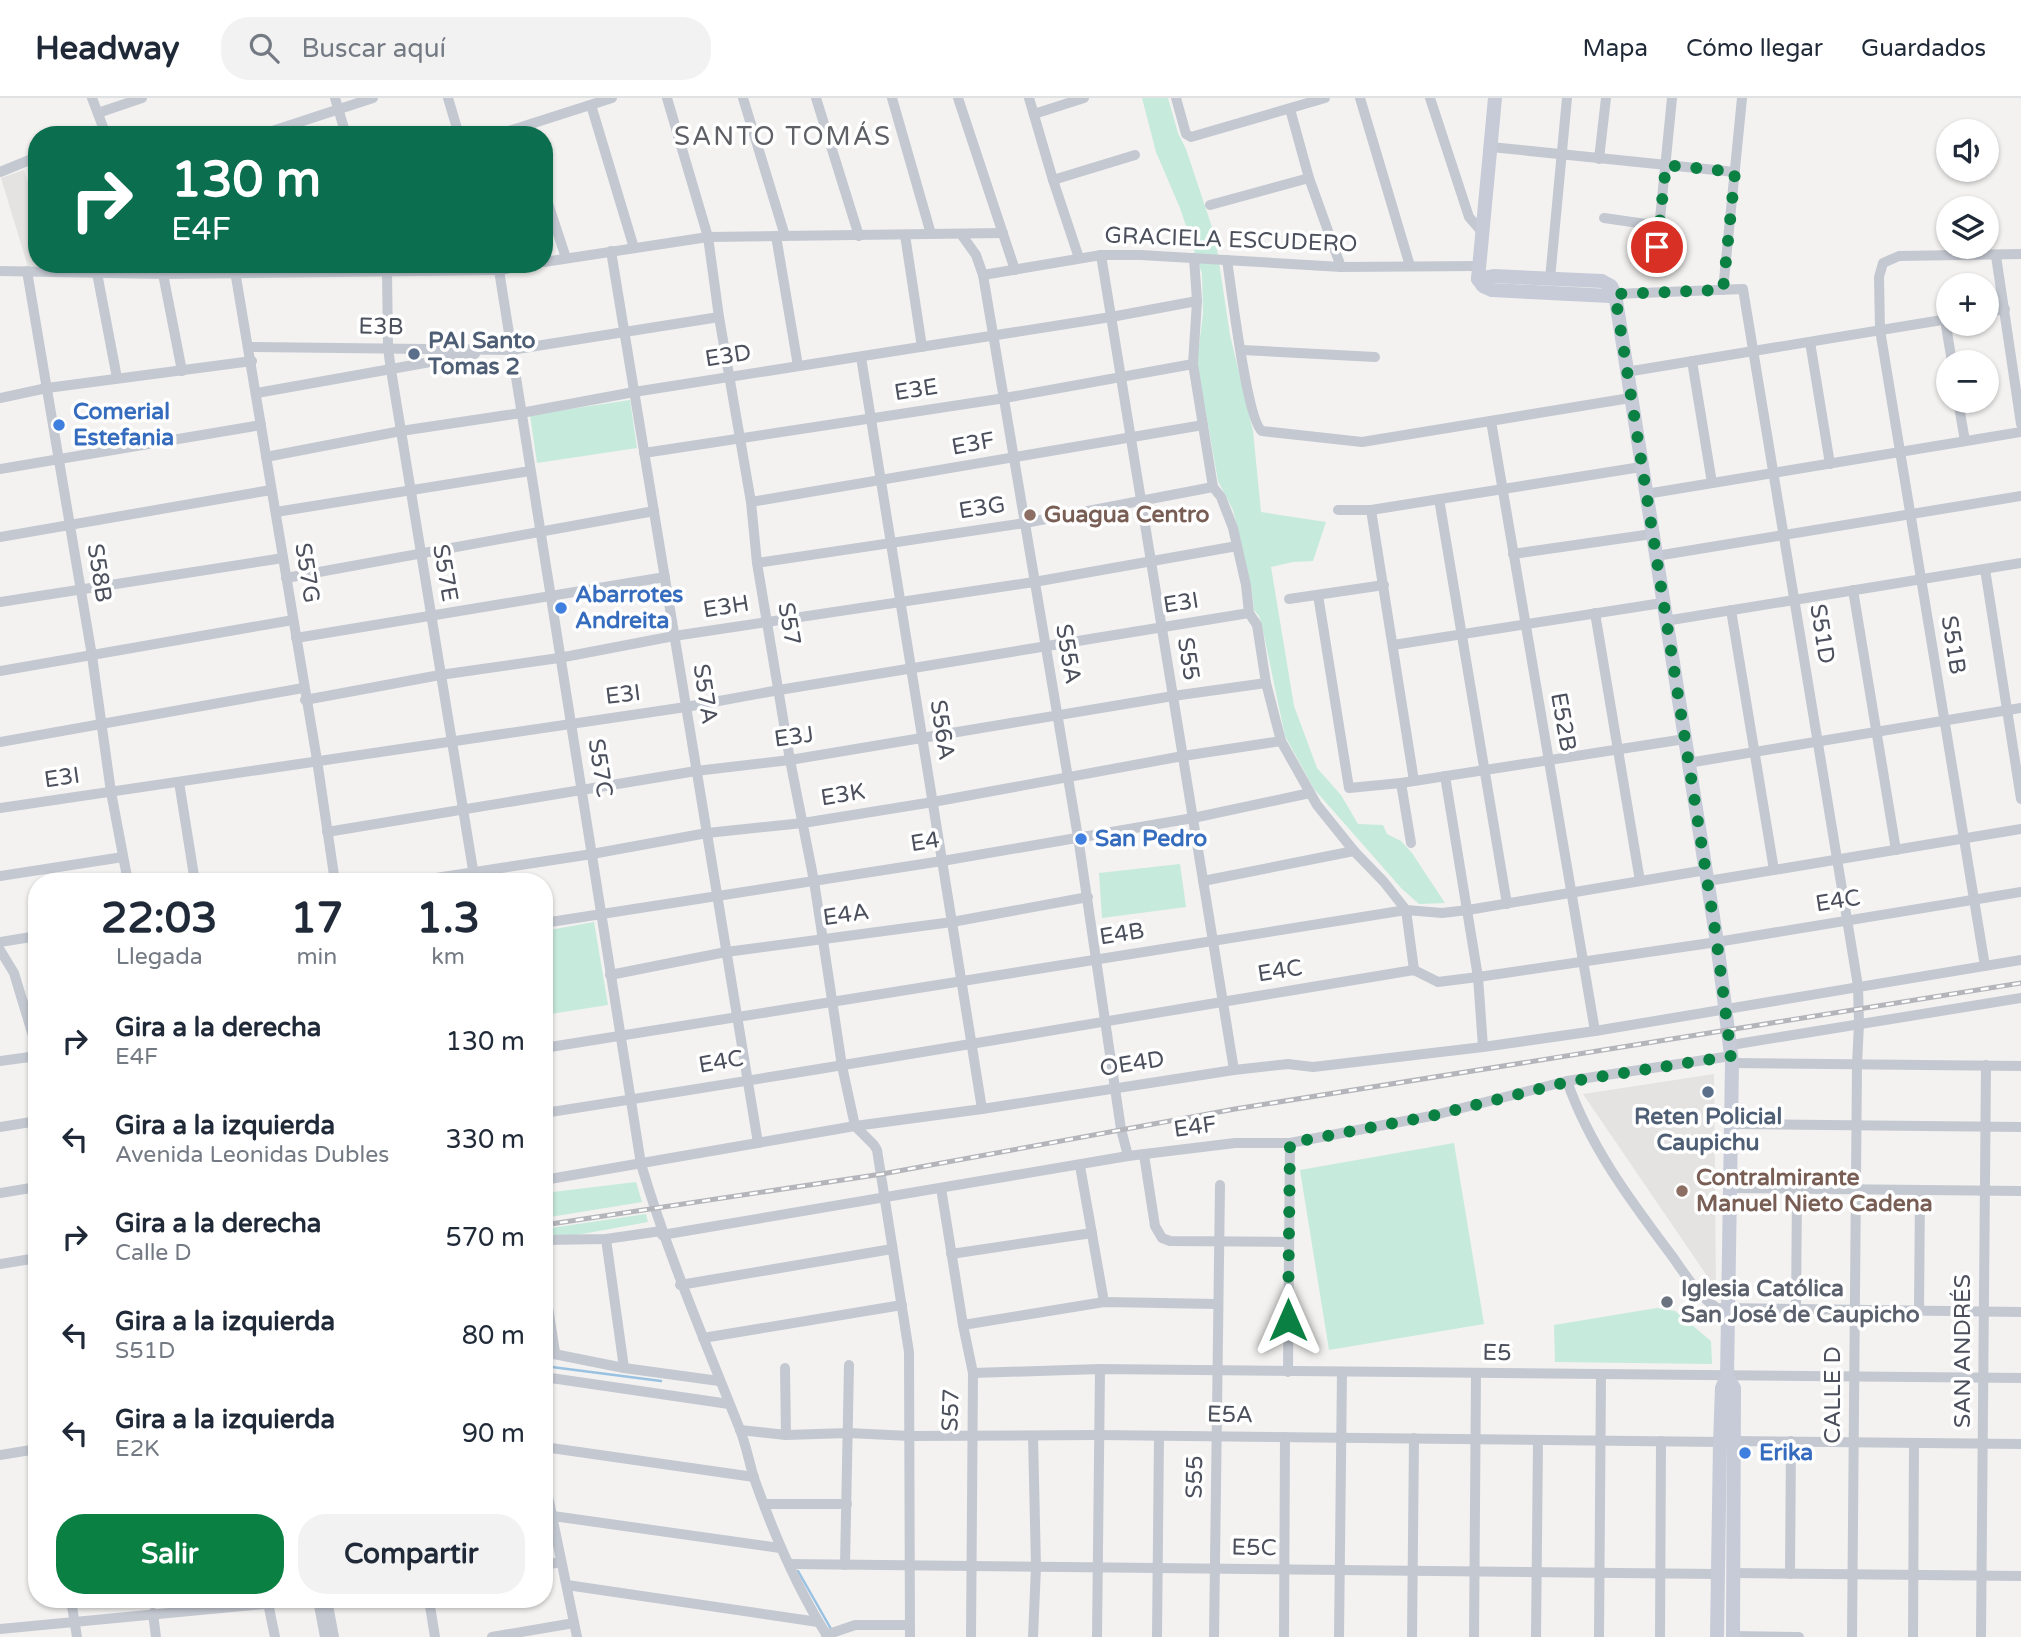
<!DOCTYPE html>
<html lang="es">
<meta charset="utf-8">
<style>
:root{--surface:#fff;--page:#f2f2f3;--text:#1f2937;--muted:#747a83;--line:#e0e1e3;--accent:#0b8043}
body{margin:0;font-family:"Varela Round",sans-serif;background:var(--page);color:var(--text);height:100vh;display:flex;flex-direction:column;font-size:26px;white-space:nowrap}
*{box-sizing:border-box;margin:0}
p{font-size:23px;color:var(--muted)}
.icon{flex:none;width:38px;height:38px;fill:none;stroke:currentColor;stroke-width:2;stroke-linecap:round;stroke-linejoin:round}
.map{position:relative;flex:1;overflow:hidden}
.drawer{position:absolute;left:28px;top:775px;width:525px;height:735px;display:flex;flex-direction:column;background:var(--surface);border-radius:28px;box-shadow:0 2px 5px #0004}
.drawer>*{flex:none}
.guide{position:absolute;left:28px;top:28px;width:525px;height:147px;border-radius:28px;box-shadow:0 2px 5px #0004;background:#0b6e4f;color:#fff;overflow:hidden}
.controls{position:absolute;left:1936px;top:21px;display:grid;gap:14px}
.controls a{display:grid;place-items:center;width:63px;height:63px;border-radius:50%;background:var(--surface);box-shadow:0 2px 5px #0004;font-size:35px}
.pin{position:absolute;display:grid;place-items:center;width:60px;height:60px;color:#fff;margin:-30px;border:4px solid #fff;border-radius:50%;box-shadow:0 2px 7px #0007}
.me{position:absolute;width:77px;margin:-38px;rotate:0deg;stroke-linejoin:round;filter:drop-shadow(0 0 5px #0008)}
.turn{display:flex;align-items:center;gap:24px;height:147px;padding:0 28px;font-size:32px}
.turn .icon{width:91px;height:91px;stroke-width:2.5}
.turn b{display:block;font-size:49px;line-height:60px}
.eta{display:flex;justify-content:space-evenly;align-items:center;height:119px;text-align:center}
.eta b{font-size:42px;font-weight:800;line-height:49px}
.primary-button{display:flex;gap:14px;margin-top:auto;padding:14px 28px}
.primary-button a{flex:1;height:80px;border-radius:28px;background:var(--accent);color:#fff;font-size:28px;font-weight:800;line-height:80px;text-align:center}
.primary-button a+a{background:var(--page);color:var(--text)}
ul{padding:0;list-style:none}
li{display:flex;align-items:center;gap:21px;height:98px;padding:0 28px}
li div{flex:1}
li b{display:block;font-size:26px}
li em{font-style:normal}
header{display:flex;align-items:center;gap:42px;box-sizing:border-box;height:98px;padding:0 35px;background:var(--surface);border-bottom:2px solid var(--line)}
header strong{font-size:33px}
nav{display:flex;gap:38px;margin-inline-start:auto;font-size:24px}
.search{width:490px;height:63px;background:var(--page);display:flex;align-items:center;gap:18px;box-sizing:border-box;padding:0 24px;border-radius:28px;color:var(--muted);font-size:26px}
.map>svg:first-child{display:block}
.education{fill:#e4e3e2}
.green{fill:#c6eadc}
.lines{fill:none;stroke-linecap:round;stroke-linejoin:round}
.stream{stroke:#99c2e2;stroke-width:2.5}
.minor{stroke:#c4c8d1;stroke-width:10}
.secondary{stroke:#c6cbd7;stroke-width:14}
.rail-casing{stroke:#b4b5ba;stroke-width:5}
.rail{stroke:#fff;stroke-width:2.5;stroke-dasharray:8;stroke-linecap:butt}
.route{stroke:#0b8043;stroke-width:12;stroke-dasharray:0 21.6}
.service-dot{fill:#5c6f8a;stroke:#fff;stroke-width:2.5}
.shop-dot{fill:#3f7fe0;stroke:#fff;stroke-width:2.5}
.education-dot{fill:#8d6e63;stroke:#fff;stroke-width:2.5}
.worship-dot{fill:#6b7280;stroke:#fff;stroke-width:2.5}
.labels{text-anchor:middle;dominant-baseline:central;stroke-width:7;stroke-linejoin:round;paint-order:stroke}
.street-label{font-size:23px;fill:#4b505c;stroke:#fff}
.service-label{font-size:23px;font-weight:bold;fill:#4e5e75;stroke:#fff;text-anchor:start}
.shop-label{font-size:23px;font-weight:bold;fill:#366cbe;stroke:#fff;text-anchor:start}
.education-label{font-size:23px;font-weight:bold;fill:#785e54;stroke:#fff;text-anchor:start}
.worship-label{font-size:23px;font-weight:bold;fill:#5b616d;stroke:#fff;text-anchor:start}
.quarter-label{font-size:26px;letter-spacing:2px;fill:#5e6065;stroke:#fff}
</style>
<header>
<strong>Headway</strong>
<div class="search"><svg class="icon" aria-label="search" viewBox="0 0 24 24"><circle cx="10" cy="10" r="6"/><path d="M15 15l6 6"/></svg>Buscar aquí</div>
<nav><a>Mapa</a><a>Cómo llegar</a><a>Guardados</a></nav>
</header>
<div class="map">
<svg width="2021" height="1539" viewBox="0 0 2021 1539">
<rect width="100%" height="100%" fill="#f3f2f1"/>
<g class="education">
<polygon points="24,72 37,111 37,166 55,166 56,168 28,169 1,80"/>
<polygon points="1714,976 1716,1191 1583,996"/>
</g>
<g class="green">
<polygon points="1142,0 1168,0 1178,35 1186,51 1215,138 1230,237 1253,333 1261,414 1326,424 1313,463 1293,464 1271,469 1294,608 1317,670 1341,697 1358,726 1383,727 1387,736 1401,743 1412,755 1445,805 1419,806 1402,791 1314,691 1285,638 1262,528 1259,518 1254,512 1251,487 1233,412 1218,383 1197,264 1203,216 1202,176 1180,110 1156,54"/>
<polygon points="630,302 637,350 537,365 530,317"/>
<polygon points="1180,766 1186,809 1102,820 1099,775"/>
<polygon points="594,824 608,907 544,917 544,833"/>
<polygon points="1454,1045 1484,1226 1329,1252 1300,1072"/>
<polygon points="636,1084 642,1104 544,1120 544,1095"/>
<polygon points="646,1116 648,1124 544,1143 544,1131"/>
<polygon points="1657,1210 1675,1213 1711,1243 1712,1266 1555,1264 1554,1227"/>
</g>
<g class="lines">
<g class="stream">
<polyline points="544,1268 661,1283"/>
<polyline points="798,1473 831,1531"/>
</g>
<g class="minor">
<polyline points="92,0 106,37"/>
<polyline points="335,0 346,37"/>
<polyline points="448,0 459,37"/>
<polyline points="667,0 708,139 719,219 751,404 757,465 790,662 814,783 842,968 855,1028 874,1047 877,1052 909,1254 910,1539"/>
<polyline points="743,0 785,138"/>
<polyline points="816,0 859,138"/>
<polyline points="892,0 931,136"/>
<polyline points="958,0 1015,172"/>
<polyline points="1029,0 1053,82 1079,160"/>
<polyline points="1176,0 1186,36 1191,39 1325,0"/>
<polyline points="1360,0 1410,168"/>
<polyline points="1430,0 1469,119 1482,134"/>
<polyline points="591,7 634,150"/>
<polyline points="1290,11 1309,80 1341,169"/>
<polyline points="98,15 142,0"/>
<polyline points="1034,16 1084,0"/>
<polyline points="260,37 373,0"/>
<polyline points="496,37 612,0"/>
<polyline points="1491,49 1735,74"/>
<polyline points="1599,61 1606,0"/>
<polyline points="0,74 37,59"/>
<polyline points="1053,82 1135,57"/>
<polyline points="544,93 566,160"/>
<polyline points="1210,107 1309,80"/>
<polyline points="1604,120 1660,128"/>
<polyline points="961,136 976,157 983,177 1078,739 1121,1031 1128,1058"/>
<polyline points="905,137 922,249"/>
<polyline points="776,138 798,268"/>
<polyline points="611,153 758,1045"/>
<polyline points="1101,157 1234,972"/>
<polyline points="1996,158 2021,326"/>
<polyline points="1194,160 1197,203 1193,266 1213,389 1221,399 1233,430 1246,487 1249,515 1257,527 1266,585 1281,643 1317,707 1354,753 1384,784 1406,812 1414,872"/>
<path d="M1227,162C1231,188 1247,323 1262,333L1362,344L1630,300"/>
<polyline points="544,164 708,139 1003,135"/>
<polyline points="158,166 163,176 182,273"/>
<path d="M498,166L641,1066C668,1157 704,1241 739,1329C746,1346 749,1364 754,1380C773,1434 797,1491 828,1539"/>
<polyline points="1655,171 1672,0"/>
<polyline points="387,172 388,250 391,272 475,784"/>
<polyline points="0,173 163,176 500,172 531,166"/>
<polyline points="27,173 92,558 111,694 128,784"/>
<polyline points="235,173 317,662 335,784"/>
<polyline points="97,175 117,280"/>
<polyline points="983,177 1101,157 1141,157 1341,169 1479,168"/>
<polyline points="1550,181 1567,0"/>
<polyline points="1723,192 1742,0"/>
<polyline points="1615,196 1743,191 1858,888 1859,926 1857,966 1852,1539"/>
<polyline points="1986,214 2005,211"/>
<polyline points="1945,222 1952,264"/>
<polyline points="1810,244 1830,366"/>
<polyline points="249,249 511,252 719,219"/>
<polyline points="1242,252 1375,259"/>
<polyline points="861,259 982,1011"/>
<polyline points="1692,263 1712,385"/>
<polyline points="1626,274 1948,221"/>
<polyline points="257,295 475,256"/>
<polyline points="0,300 47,290 252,263"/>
<polyline points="1958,303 1965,343"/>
<polyline points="1491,323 1595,933"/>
<polyline points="644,355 1005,300 1193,266"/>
<polyline points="266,359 401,333 521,315 634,294 1111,219 1197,203"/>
<polyline points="0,371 261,327"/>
<polyline points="1646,396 2021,334"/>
<polyline points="1439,401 1507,806"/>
<polyline points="751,404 1203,327"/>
<polyline points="1338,412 1371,412 1641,369"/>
<polyline points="1371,412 1414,683"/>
<polyline points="276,414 530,373"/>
<polyline points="0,439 271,392"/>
<polyline points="1513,456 1652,436"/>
<polyline points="1656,458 2021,398"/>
<polyline points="757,465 1025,425 1213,389"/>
<polyline points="1985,471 2021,701"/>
<polyline points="286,480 654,413"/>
<polyline points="1853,492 1896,752"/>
<polyline points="1318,497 1349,690 1401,685 1685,641"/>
<polyline points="1289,501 1384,487"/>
<polyline points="0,504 283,460"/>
<polyline points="1731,512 1774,772"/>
<polyline points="1595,515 1640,783"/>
<polyline points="1665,523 2021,465"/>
<polyline points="296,540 665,479"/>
<polyline points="1393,547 1662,505"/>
<polyline points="0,573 293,522"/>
<polyline points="305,602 440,577 559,560 674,538 1034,484 1237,448"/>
<polyline points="0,644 303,590"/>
<polyline points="1688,665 2021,610"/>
<polyline points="1445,678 1478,879 1483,949"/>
<polyline points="179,684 195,784"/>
<polyline points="1401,685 1411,745"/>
<polyline points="0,710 686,609 779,592 1249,515"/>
<polyline points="327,734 696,673 790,662 1173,598 1266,585"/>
<polyline points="0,778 123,759"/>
<polyline points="1203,783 1354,753"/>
<polyline points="1708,783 2021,731"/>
<polyline points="410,784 592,756 707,735 803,725 933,704 1183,658 1281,643"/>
<polyline points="544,825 942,763 1193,720 1310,695"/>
<polyline points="0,844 37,838"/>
<polyline points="0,852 14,875 37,951"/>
<polyline points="1985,868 1880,232 1879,179 1883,165 1899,158 2021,156"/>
<polyline points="610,877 726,854 952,824 1088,799"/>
<polyline points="1731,947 2021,900"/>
<polyline points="544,950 1406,812 1442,815 1468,812 1706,772"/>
<polyline points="0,963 37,958"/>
<polyline points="1732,965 2021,968"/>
<path d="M1567,983C1590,1049 1631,1103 1672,1158C1685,1176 1698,1198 1717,1210L2021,1214"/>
<path d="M544,1015C835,970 1124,920 1414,872L1438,884L1478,879L1717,844L2021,794"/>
<polyline points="1731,1026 2021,1029"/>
<polyline points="0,1029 37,1023"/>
<polyline points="1144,1057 1155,1128 1162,1140 1170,1143 1289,1144"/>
<polyline points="1080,1068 1104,1204"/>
<polyline points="544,1082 855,1028 982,1011 1234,972 1288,966 1313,969 1483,949 1595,933 2021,862"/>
<polyline points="941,1090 963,1227 973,1275 971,1539"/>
<polyline points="1729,1090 2021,1093"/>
<polyline points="0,1095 37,1089"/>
<polyline points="662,1137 1128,1058 1235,1045 1290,1045 1431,1018 1567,983 1731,958"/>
<polyline points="606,1141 624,1270"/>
<polyline points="544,1142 606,1141 661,1133"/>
<polyline points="951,1156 1092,1135"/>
<polyline points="0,1166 37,1160"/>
<polyline points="544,1184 555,1254"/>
<polyline points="680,1187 892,1151"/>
<polyline points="1796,1212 1797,1091"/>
<polyline points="1919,1213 1920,1092"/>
<polyline points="963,1227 1104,1204 1217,1206"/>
<polyline points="703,1240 902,1207"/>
<polyline points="544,1254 624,1270 719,1283"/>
<polyline points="785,1270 786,1337"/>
<polyline points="1288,1274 1290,1045"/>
<polyline points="973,1275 1100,1271 2021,1280"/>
<polyline points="544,1279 729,1306"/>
<polyline points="740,1332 786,1337 848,1335 910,1338 1098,1337 1720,1344"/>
<polyline points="1033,1338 1036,1469 1033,1539"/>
<polyline points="1733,1343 2021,1346"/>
<polyline points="544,1349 754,1379"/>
<polyline points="0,1357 37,1351"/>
<polyline points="544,1379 577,1539"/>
<polyline points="764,1406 847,1406"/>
<polyline points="553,1418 780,1450"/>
<polyline points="790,1466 1717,1476"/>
<polyline points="544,1467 561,1464"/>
<polyline points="845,1467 849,1267"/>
<polyline points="1732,1475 2021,1478"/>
<polyline points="1790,1476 1791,1343"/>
<polyline points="567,1487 818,1524"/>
<polyline points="71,1502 77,1539"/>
<polyline points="318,1502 325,1539"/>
<polyline points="327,1502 334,1539"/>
<polyline points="429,1502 435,1539"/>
<polyline points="268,1505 275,1539"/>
<polyline points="153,1515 156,1539"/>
<polyline points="0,1531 307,1502"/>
<polyline points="826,1537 855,1527 909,1527"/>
<polyline points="1733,1538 1799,1539"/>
<polyline points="492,1539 574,1525"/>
<polyline points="1097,1539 1100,1271"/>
<polyline points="1157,1539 1159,1338"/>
<polyline points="1214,1539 1220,1087"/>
<polyline points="1284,1539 1285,1339"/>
<polyline points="1339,1539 1342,1274"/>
<polyline points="1412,1539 1414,1340"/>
<polyline points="1474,1539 1476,1276"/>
<polyline points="1536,1539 1538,1342"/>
<polyline points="1599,1539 1601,1277"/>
<polyline points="1660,1539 1661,1343"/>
<polyline points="1913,1539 1914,1345"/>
<polyline points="1981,1539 1986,967"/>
</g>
<g class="secondary">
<polyline points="1478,181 1493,178 1602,183 1611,188 1615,196 1717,844 1732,965 1727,1279 1722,1290 1720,1344 1717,1539"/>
<polyline points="1478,181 1495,0"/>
<polyline points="1478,181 1483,188 1492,192 1610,198 1615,196"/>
<polyline points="1727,1279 1734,1290 1733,1539"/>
</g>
<g class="rail-casing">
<polyline id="rail" points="544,1127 882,1076 1235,1011 2021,885"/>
</g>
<use href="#rail" class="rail"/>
</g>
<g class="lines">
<polyline class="route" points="1288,1222 1290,1045 1431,1018 1567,984 1731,958 1717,845 1615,196 1723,192 1735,74 1666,67 1657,149"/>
</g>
<g class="service-dot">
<circle cx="414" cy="256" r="7"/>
<circle cx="1708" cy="994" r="7"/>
</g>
<g class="shop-dot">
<circle cx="59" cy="327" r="7"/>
<circle cx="561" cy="510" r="7"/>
<circle cx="1081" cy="741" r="7"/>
<circle cx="1745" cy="1355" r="7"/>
</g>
<g class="education-dot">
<circle cx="1030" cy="417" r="7"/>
<circle cx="1682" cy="1093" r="7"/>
</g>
<circle class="worship-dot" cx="1667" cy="1204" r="7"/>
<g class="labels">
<g class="street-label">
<text transform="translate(1231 142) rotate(2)">GRACIELA ESCUDERO</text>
<text transform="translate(381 229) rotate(1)">E3B</text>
<text transform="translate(728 258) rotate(-9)">E3D</text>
<text transform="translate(916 292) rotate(-9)">E3E</text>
<text transform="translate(973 346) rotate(-10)">E3F</text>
<text transform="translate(982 410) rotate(-9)">E3G</text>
<text transform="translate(99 475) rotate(81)">S58B</text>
<text transform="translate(307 475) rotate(81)">S57G</text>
<text transform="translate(445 475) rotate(80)">S57E</text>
<text transform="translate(1181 505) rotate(-9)">E3I</text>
<text transform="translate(726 509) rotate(-9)">E3H</text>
<text transform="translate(789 526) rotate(80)">S57</text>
<text transform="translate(1822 536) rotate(81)">S51D</text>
<text transform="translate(1953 547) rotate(81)">S51B</text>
<text transform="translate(1068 556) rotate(80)">S55A</text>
<text transform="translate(1188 561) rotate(81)">S55</text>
<text transform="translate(705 596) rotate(81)">S57A</text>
<text transform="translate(623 597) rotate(-7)">E3I</text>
<text transform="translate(1563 624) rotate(80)">E52B</text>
<text transform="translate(942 632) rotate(81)">S56A</text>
<text transform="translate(794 639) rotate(-8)">E3J</text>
<text transform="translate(600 670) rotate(81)">S57C</text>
<text transform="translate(62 680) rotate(-8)">E3I</text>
<text transform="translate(843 697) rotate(-9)">E3K</text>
<text transform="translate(925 744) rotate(-9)">E4</text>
<text transform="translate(1838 803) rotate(-9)">E4C</text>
<text transform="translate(846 817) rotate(-8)">E4A</text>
<text transform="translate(1122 836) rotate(-9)">E4B</text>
<text transform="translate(1280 873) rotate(-9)">E4C</text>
<text transform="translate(721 964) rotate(-10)">E4C</text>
<text transform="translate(1132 966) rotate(-9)">OE4D</text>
<text transform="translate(1195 1029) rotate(-8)">E4F</text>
<text transform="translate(1963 1253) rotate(-90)">SAN ANDRÉS</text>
<text transform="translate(1497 1255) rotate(1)">E5</text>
<text transform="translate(1833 1297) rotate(-90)">CALLE D</text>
<text transform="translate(951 1312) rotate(-88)">S57</text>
<text transform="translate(1230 1317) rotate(1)">E5A</text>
<text transform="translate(1195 1379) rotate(-89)">S55</text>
<text transform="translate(1254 1450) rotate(1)">E5C</text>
</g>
<g class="service-label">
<text x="428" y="243">PAI Santo<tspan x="428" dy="26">Tomas 2</tspan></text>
<text x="1708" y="1019" text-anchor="middle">Reten Policial<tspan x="1708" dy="26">Caupichu</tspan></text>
</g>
<g class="shop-label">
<text x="73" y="314">Comerial<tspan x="73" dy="26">Estefania</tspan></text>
<text x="575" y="497">Abarrotes<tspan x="575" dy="26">Andreita</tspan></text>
<text x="1095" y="741">San Pedro</text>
<text x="1759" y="1355">Erika</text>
</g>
<g class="education-label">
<text x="1044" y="417">Guagua Centro</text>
<text x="1696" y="1080">Contralmirante<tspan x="1696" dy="26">Manuel Nieto Cadena</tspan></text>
</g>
<g class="worship-label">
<text x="1681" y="1191">Iglesia Católica<tspan x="1681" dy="26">San José de Caupicho</tspan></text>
</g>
<g class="quarter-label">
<text x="783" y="38">SANTO TOMÁS</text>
</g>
</g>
</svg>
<div class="controls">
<a><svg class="icon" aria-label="sound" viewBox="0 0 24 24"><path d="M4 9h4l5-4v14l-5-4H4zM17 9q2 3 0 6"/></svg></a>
<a><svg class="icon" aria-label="layers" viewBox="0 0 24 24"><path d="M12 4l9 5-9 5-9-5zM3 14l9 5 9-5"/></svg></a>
<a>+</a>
<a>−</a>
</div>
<div class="pin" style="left:1657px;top:149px;background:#d93025"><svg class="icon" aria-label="arrive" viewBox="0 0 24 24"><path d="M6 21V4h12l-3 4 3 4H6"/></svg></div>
<svg class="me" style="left:1288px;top:1222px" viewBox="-20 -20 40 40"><path d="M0-17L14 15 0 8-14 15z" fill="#0b8043" stroke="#fff" stroke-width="4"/></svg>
<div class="guide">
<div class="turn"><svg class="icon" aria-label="right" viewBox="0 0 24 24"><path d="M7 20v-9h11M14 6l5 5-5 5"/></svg><div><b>130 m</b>E4F</div></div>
</div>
<section class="drawer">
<div class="eta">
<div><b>22:03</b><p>Llegada</p></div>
<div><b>17</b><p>min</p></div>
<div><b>1.3</b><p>km</p></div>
</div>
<ul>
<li><svg class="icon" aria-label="right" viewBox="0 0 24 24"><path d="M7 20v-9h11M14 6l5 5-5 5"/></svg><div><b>Gira a la derecha</b><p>E4F</p></div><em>130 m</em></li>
<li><svg class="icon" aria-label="left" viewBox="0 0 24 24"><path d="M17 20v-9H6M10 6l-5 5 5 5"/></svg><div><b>Gira a la izquierda</b><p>Avenida Leonidas Dubles</p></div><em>330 m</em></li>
<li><svg class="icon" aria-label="right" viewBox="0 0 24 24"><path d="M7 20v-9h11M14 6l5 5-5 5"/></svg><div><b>Gira a la derecha</b><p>Calle D</p></div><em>570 m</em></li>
<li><svg class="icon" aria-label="left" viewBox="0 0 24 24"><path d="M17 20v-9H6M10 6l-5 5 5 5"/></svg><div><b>Gira a la izquierda</b><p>S51D</p></div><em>80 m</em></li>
<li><svg class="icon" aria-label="left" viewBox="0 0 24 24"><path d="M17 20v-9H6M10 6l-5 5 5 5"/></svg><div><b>Gira a la izquierda</b><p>E2K</p></div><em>90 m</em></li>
</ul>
<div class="primary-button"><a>Salir</a><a>Compartir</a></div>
</section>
</div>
